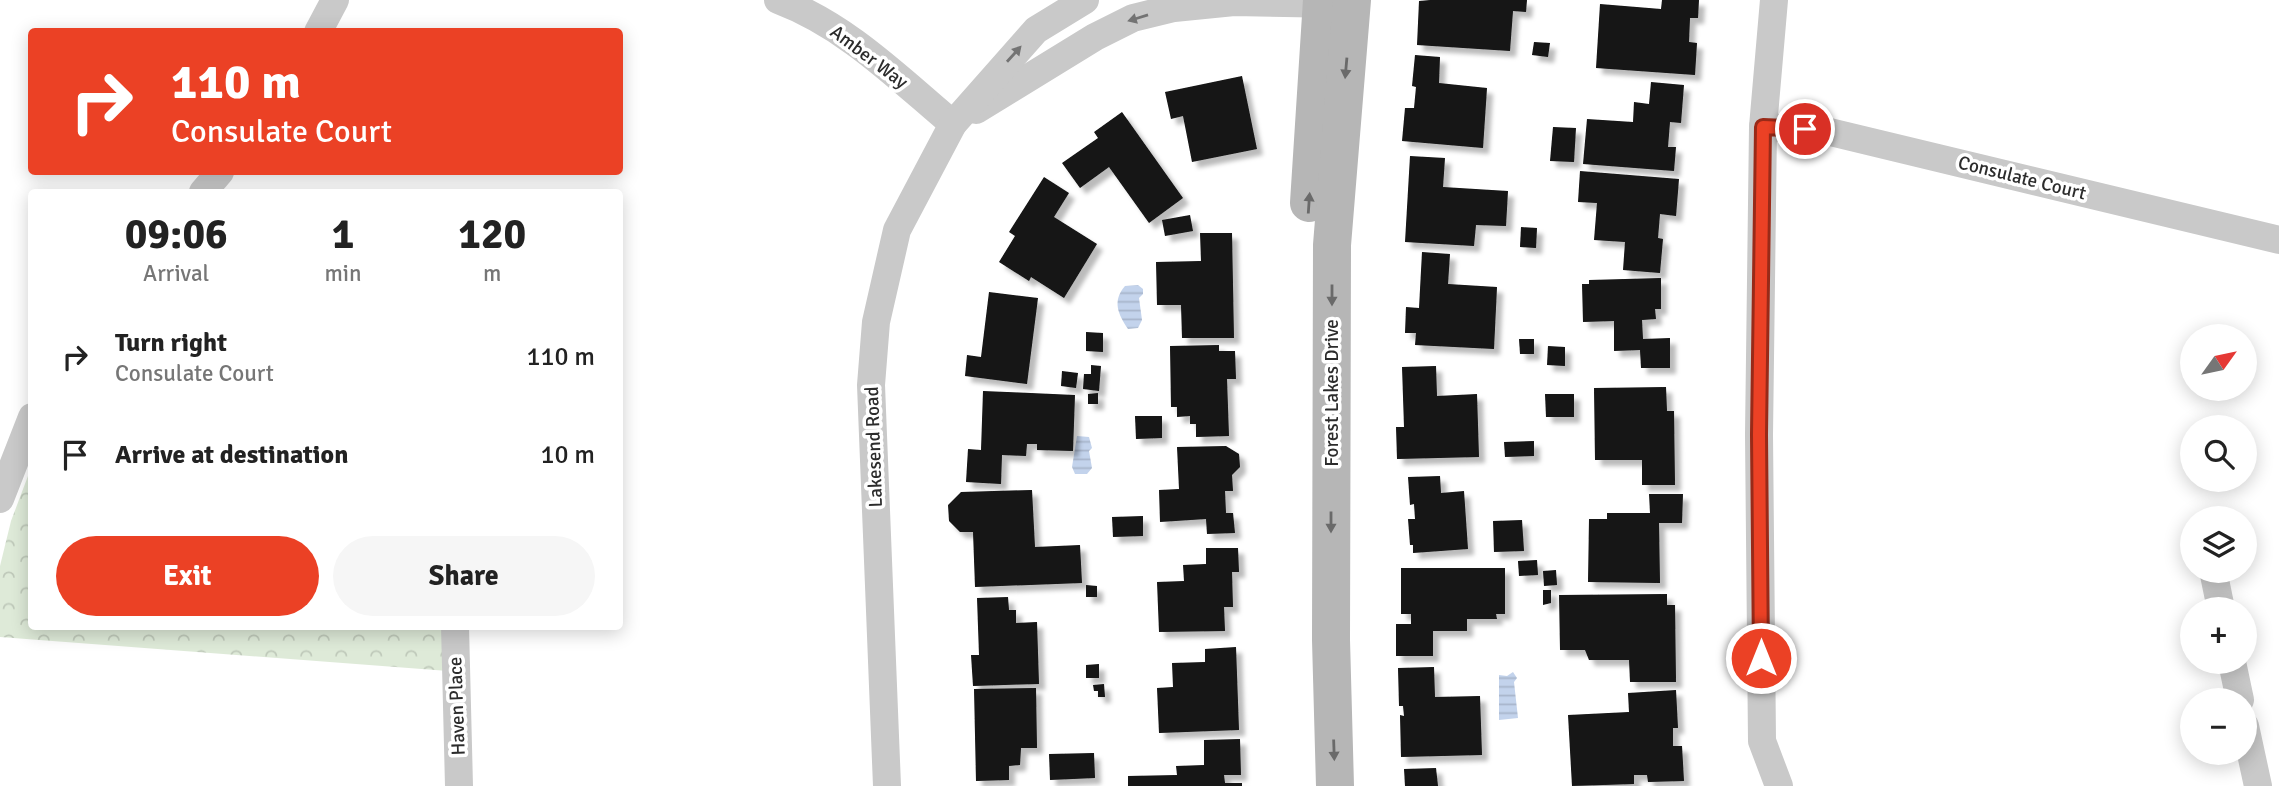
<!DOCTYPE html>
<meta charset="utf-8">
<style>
:root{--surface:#fff;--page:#f6f6f6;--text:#222;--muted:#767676;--accent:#eb4125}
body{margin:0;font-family:Signika,sans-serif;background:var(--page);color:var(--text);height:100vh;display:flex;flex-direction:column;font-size:26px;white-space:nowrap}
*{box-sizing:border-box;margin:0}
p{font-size:23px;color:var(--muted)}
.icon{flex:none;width:38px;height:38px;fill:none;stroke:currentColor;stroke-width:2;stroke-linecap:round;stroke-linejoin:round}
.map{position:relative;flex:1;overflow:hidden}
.drawer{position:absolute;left:28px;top:189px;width:595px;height:441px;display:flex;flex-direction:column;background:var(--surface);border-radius:7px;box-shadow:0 4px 18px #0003}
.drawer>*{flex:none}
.guide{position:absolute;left:28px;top:28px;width:595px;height:147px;border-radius:7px;box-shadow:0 4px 18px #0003;background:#eb4125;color:#fff;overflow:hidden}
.needle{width:46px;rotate:57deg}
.fabs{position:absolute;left:2180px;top:324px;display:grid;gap:14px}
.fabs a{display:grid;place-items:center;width:77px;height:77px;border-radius:50%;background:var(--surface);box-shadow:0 4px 18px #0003;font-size:35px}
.pin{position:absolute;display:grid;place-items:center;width:60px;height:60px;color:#fff;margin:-30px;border:4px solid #fff;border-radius:50%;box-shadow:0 2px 7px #0007}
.me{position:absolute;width:77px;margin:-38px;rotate:0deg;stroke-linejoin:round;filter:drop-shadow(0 0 5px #0008)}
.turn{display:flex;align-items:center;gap:24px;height:147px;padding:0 28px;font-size:32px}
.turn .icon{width:91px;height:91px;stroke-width:2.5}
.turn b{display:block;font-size:49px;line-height:60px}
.eta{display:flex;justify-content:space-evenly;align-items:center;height:119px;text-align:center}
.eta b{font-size:42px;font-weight:800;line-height:49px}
.cta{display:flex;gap:14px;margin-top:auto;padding:14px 28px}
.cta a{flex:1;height:80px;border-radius:42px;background:var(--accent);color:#fff;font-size:28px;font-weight:800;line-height:80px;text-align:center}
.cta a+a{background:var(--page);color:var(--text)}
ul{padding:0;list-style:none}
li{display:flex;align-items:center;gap:21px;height:98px;padding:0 28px}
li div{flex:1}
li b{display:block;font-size:26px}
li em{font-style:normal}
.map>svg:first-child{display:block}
.park{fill:url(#park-crowns)}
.water{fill:url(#water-rules)}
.building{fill:#131313;filter:url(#shadow)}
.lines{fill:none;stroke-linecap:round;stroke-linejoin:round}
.minor{stroke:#c9c9c9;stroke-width:28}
.secondary{stroke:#b6b6b6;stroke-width:38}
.oneway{fill:#737373}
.oneway2{fill:#6a6a6a}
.route-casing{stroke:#992a18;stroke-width:18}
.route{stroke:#eb4125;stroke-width:12}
.labels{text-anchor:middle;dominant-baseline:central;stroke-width:7;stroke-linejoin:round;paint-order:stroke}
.street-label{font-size:19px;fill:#2c2c2c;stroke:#fff}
</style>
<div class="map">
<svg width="2279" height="786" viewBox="0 0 2279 786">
<defs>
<pattern id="park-crowns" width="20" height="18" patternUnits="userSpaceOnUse" patternTransform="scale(1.75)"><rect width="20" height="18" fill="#deead8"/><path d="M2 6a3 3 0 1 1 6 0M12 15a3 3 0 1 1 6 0" fill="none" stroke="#bfc9ba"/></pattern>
<pattern id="water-rules" width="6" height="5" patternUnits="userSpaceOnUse" patternTransform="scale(1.75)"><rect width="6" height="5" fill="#c3d3ec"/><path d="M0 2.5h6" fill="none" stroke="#a8b5cb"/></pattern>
<filter id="shadow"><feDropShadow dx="6" dy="6" stdDeviation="2" flood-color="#0004"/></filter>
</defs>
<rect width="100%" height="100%" fill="#fff"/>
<polygon class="park" points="31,468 32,626 445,627 448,671 0,637 0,566 11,521"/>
<g class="water">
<path d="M1138,285L1143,289V294L1139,298L1142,320L1138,328L1128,329C1118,314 1112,301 1125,286Z"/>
<polygon points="1077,436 1089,437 1092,448 1089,451 1092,468 1087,474 1075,474 1072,467"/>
<polygon points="1513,672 1517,678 1514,682 1518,718 1499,720 1499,675 1507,676"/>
</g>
<g class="building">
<polygon points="1430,0 1527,0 1526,12 1513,11 1510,51 1417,45 1419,1"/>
<polygon points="1662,0 1699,0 1698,18 1690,18 1689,42 1697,43 1695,75 1596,68 1600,4 1661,9"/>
<polygon points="1534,42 1550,43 1548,57 1532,55"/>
<polygon points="1415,55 1440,57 1439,83 1487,88 1483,148 1402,141 1405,108 1414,108 1416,87 1412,86"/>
<polygon points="1242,76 1257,149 1192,162 1183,116 1171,119 1165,92"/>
<polygon points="1651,82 1684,85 1681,123 1670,122 1668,147 1676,147 1674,171 1583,164 1587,119 1633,122 1634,102 1649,104"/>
<polygon points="1122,112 1183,198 1149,223 1109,167 1080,188 1062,163 1098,138 1094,132"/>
<polygon points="1553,127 1576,128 1574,162 1550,161"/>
<polygon points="1410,156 1445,158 1443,187 1508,191 1506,226 1476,225 1474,246 1405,242"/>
<polygon points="1580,171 1679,179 1676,216 1660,214 1658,238 1663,239 1660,273 1623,270 1625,242 1594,240 1597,203 1578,202"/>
<polygon points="1044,177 1069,193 1054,217 1097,244 1064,298 1031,277 1029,281 999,262 1015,236 1009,232"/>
<polygon points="1190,215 1193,231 1165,236 1162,220"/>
<polygon points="1521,227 1537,228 1536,248 1520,247"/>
<polygon points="1200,233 1232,233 1234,338 1182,338 1181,305 1157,305 1156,262 1201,261"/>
<polygon points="1422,252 1450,254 1448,284 1497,287 1494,349 1415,345 1416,333 1405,333 1406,307 1419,308"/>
<polygon points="1661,278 1661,309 1655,309 1656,319 1642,320 1643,339 1670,338 1670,368 1641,368 1640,350 1614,351 1614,321 1583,322 1582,284 1589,284 1589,280"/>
<polygon points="989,292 1038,298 1027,384 965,376 967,355 981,357"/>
<polygon points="1086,332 1103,333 1103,352 1086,351"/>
<polygon points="1519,339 1534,339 1534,354 1520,354"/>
<polygon points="1219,345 1219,351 1235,351 1236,379 1227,379 1229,436 1196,437 1196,424 1190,424 1190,416 1177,417 1177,407 1171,407 1170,346"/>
<polygon points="1548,346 1565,347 1565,366 1547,365"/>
<polygon points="1091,365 1101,366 1099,391 1083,389 1084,374 1091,374"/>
<polygon points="1436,366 1437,396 1477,394 1479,457 1397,459 1396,427 1404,427 1402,367"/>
<polygon points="1062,371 1078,373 1076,388 1061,386"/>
<polygon points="1666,387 1667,411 1674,411 1675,485 1642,485 1642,460 1595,460 1594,388"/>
<polygon points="983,391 1075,395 1073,451 1037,450 1037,444 1027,444 1026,456 1002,455 1001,484 966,482 968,449 981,450"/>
<polygon points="1098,393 1098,404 1088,404 1088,394"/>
<polygon points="1545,394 1574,394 1574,417 1546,417"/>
<polygon points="1135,416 1162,416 1162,438 1136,439"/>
<polygon points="1534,441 1534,456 1505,457 1504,442"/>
<polygon points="1226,446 1239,454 1240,467 1232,475 1233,491 1225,491 1226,513 1233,513 1235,533 1207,534 1206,519 1160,522 1159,490 1179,489 1177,447"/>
<polygon points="1440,476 1441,493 1464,491 1468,549 1413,553 1413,545 1410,545 1408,519 1415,519 1414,504 1410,505 1408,477"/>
<polygon points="1032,490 1035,547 1080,545 1082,583 975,587 973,532 960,532 949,521 948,505 961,492"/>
<polygon points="1649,494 1683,494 1682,523 1659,523 1660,583 1588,582 1589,519 1607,519 1607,513 1650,513"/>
<polygon points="1143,516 1143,536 1113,537 1112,517"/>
<polygon points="1522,520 1524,551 1494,552 1493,521"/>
<polygon points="1206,548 1238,548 1239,572 1232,572 1233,607 1224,607 1225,631 1159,632 1157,582 1184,581 1183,565 1206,564"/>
<polygon points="1537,560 1538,575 1519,576 1518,561"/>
<polygon points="1401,568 1505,568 1505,614 1496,614 1497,619 1467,619 1467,631 1433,631 1433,656 1396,656 1396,624 1411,624 1411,614 1401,614"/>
<polygon points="1556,570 1557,585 1544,586 1543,571"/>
<polygon points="1086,585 1097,586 1097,597 1086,597"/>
<polygon points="1543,590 1551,590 1551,603 1543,605"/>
<polygon points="1667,594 1667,605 1675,605 1676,682 1630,682 1629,660 1589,660 1585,650 1560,650 1559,595"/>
<polygon points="1008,597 1009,610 1016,610 1016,623 1037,622 1039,684 973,686 971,655 979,655 977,598"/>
<polygon points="1236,647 1239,730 1159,733 1157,688 1173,687 1172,663 1205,662 1205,649"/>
<polygon points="1099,664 1099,678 1086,678 1086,665"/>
<polygon points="1434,667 1435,697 1480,696 1482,755 1401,757 1400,715 1404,716 1403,706 1399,706 1398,668"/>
<polygon points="1104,684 1105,697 1098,697 1098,691 1094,691 1093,685"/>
<polygon points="1036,688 1037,748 1021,748 1020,765 1009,766 1009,780 976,781 974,689"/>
<polygon points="1676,690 1678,728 1673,728 1673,746 1682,746 1684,781 1648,782 1647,775 1634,775 1634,784 1572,786 1568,715 1629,712 1628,693"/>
<polygon points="1240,739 1241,775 1224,775 1225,783 1242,783 1242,786 1128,786 1128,776 1177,775 1176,766 1204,765 1204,740"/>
<polygon points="1094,753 1095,778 1050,780 1049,754"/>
<polygon points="1436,768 1438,786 1405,786 1404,769"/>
</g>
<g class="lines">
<g class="minor">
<path d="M778,0C847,26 898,78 953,124"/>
<polyline points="1774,0 1763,127 1759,435 1762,741 1779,786"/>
<polyline points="318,32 335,0"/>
<polyline points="976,110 1095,37 1133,18 1174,8 1234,2 1340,4"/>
<polyline points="1763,127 1826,131 2279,240"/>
<polyline points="203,192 220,172"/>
<polyline points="0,499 32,417"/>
<polyline points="2213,570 2221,609"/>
<polyline points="455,626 459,786"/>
<polyline points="2232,662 2240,700"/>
<polyline points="2245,726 2258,786"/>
<polyline points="887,786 871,385 876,322 897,230 953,124 1036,30 1085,0"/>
</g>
<g class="secondary">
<polyline points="1309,203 1322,0"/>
<polyline points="1335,786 1331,640 1332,245 1352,0"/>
</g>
</g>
<defs><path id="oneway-solid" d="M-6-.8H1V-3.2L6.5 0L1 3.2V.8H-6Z" transform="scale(1.75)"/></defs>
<g class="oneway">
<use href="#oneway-solid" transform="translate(1138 18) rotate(163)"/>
<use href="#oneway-solid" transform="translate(1014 54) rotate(-48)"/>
</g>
<g class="oneway2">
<use href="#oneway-solid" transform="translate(1346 68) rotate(95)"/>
<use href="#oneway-solid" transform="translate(1309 203) rotate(-86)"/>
<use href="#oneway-solid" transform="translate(1332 295) rotate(90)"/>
<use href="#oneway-solid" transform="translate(1331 522) rotate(90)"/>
<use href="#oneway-solid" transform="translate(1334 750) rotate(88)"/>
</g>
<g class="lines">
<g class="route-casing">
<polyline id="route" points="1761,658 1759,435 1763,127 1805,129"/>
</g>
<use href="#route" class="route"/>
</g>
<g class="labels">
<g class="street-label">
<text transform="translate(869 57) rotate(37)">Amber Way</text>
<text transform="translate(2022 178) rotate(14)">Consulate Court</text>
<text transform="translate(1332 393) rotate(-90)">Forest Lakes Drive</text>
<text transform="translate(874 447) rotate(-92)">Lakesend Road</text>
<text transform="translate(457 706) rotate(-92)">Haven Place</text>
</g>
</g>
</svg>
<div class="fabs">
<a><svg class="needle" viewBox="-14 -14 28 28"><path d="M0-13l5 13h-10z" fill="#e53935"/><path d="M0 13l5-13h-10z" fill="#767676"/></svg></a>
<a><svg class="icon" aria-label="search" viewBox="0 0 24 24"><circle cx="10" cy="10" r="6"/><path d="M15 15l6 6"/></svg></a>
<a><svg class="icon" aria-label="layers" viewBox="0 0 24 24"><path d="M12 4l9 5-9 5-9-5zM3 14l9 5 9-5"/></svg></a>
<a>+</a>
<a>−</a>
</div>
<div class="pin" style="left:1805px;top:129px;background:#d93025"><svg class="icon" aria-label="arrive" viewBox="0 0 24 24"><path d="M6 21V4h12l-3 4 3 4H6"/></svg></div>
<svg class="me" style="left:1761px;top:658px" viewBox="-20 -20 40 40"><circle r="17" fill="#eb4125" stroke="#fff" stroke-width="3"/><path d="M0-11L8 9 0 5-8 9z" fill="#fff"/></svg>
<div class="guide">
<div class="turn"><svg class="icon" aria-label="right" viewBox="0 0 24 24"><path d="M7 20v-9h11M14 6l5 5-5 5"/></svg><div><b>110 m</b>Consulate Court</div></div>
</div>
<section class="drawer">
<div class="eta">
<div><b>09:06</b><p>Arrival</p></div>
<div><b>1</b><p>min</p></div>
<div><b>120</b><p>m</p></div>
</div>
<ul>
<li><svg class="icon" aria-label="right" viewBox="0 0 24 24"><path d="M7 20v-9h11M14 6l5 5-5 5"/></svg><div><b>Turn right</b><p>Consulate Court</p></div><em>110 m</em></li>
<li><svg class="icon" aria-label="arrive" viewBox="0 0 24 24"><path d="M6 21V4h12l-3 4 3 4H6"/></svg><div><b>Arrive at destination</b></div><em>10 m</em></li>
</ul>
<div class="cta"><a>Exit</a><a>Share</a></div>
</section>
</div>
